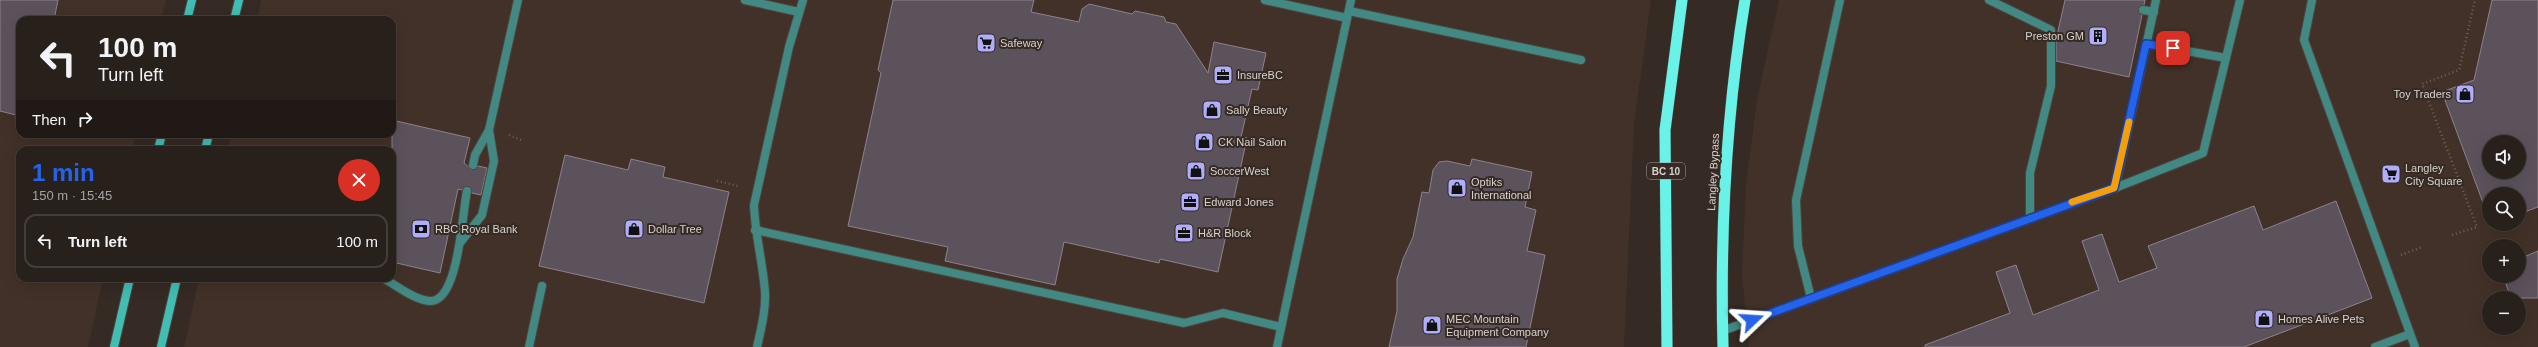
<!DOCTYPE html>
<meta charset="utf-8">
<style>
:root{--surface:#28201b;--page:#342d28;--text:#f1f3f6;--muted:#a5a3a3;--line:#443e3a;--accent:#2563eb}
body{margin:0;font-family:Arial,sans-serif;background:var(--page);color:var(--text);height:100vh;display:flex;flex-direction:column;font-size:15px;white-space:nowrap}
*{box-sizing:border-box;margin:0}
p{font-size:13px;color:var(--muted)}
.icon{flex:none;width:22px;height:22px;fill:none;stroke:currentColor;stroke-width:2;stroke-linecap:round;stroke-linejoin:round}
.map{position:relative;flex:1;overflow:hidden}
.panel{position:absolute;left:16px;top:146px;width:380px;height:136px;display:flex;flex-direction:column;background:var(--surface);border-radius:12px;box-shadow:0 4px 16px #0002,0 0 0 1px var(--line)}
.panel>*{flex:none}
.hud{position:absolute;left:16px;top:16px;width:380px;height:122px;border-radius:12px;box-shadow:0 4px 16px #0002,0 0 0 1px var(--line);background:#28201b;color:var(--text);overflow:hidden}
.fabs{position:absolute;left:2482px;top:135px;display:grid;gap:8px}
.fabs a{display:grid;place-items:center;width:44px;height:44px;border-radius:50%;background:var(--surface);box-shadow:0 4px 16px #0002,0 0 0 1px var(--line);font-size:20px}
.pin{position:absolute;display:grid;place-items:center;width:34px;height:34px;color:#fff;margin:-17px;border-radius:8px;box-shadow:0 2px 6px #0006}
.me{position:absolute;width:44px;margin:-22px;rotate:70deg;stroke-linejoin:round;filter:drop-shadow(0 0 3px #0008)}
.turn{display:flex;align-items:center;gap:14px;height:84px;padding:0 16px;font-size:18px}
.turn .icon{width:52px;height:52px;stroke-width:2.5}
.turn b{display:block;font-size:28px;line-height:34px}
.then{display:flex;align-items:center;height:38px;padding:0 16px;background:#0003;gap:8px;font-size:15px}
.round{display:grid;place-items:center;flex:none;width:42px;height:42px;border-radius:21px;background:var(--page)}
.head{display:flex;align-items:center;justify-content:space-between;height:68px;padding:0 16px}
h1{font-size:24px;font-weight:700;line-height:30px;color:var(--accent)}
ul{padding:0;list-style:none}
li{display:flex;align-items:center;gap:12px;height:54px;margin:0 8px 6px;padding:0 8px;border:2px solid var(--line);border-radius:12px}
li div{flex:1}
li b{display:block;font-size:15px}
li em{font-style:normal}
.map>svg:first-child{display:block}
.built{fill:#423128;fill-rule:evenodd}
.building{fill:#5c525c;stroke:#8d828c;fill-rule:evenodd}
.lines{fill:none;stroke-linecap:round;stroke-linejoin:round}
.service-casing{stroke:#4f453f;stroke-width:10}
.secondary-casing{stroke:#4f453f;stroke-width:10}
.trunk-casing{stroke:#4f453f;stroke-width:12}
.path{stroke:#6b615c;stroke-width:2.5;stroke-dasharray:1 3;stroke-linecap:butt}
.service{stroke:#428983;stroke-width:8}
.secondary{stroke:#41bdb4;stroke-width:8}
.trunk{stroke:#68f2e8;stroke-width:11}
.route-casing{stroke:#184099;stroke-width:10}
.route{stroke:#2563eb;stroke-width:7}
.slow{stroke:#f59e0b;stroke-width:7}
.labels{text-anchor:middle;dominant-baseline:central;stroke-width:4;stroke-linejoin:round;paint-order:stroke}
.shield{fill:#352a24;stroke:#a8a09b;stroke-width:1}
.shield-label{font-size:10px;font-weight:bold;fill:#dad2ce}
.poi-label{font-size:11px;fill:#dad2ce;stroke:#352a24;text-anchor:start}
.street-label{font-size:11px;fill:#dad2ce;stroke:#352a24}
</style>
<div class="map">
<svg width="2538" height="347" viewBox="0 0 2538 347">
<rect width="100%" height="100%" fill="#352a24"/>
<g class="built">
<polygon points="0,0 166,0 161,20 20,20 20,134 136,134 132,150 20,150 20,278 103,278 88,347 0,347"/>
<polygon points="261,0 1651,0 1634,125 1624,347 184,347 199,278 392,278 392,150 228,150 231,134 392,134 392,20 257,20"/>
<path d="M1779,0H2538V347H1749L1742,275L1746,184L1757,99ZM2489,142H2519V172H2489ZM2489,194H2519V224H2489ZM2489,246H2519V276H2489ZM2489,298H2519V328H2489Z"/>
</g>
<g class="building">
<polygon points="0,0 58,0 54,20 20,20 20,116 0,111"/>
<polygon points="893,0 1034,0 1031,12 1079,22 1082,9 1089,4 1132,14 1135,11 1164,17 1166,22 1176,24 1208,73 1214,42 1266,53 1258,90 1252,89 1241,137 1247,138 1218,272 1160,259 1159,263 1064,242 1055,285 945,261 948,247 848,226 881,73 878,70"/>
<polygon points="2065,0 2145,0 2144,5 2138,9 2142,15 2129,77 2056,61 2056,40"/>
<path d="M2492,0H2538V207L2519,214V194H2489V219L2442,92L2474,80ZM2489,142H2519V172H2489Z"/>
<polygon points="392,120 470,138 464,163 472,170 478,166 487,168 481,195 472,193 468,186 462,190 458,189 440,273 392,262"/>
<polygon points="565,155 628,170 631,159 665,167 663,177 729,192 704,303 539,266"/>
<polygon points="1472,159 1532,172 1525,207 1536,210 1527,251 1545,255 1526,347 1389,347 1397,311 1397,279 1403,259 1413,237 1422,192 1429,193 1433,170 1439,162 1447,161 1470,166"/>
<polygon points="2336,201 2372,298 2244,347 1925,347 1925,345 2010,313 1996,272 2016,265 2033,315 2099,290 2082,241 2102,234 2119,282 2157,268 2148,246 2254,206 2263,230"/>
<polygon points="2538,251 2538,298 2511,298 2503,276 2519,276 2519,259"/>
</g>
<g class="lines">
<g class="service-casing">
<g id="service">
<polyline points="745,0 799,12"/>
<polyline points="1265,0 1347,18"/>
<polyline points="1989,0 2051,30 2051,86 2030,173 2030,217"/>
<polyline points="2312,0 2304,40 2415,347"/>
<polyline points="2143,10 2154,12"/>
<polyline points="1349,11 1581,60"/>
<polyline points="2147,44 2226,58"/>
<polyline points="473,165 475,155 489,130 518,0"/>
<polyline points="2115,188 2156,0"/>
<polyline points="755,230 1184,323 1223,313 1281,327"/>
<polyline points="460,243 482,215 494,161 489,130"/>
<path d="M383,278C396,285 414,300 430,301C459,302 462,213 467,191"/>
<polyline points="1811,298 1798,246 1796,200 1840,0"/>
<polyline points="1722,331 2115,188 2203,153 2240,0"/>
<polyline points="529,347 542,286"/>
<path d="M757,347C761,329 766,310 765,292C763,263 755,235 754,205L789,47L803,0"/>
<polyline points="1277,347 1351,0"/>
<polyline points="2375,347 2410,334"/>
</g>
</g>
<g class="secondary-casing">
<g id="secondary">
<polyline points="187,20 192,0"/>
<polyline points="234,20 239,0"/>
<polyline points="158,150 162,134"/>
<polyline points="205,150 209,134"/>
<polyline points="114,347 130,278"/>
<polyline points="161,347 177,278"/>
</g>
</g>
<g class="trunk-casing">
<g id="trunk">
<polyline points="1667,347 1665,130 1682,0"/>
<path d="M1723,347C1720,231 1726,115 1745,0"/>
</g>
</g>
<g class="path">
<polyline points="509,135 521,140"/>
<polyline points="717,181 738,186"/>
<polyline points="2452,235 2477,227 2422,84 2459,70 2475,0"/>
<polyline points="2401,255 2422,247"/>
</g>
<use href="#service" class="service"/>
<use href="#secondary" class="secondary"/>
<use href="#trunk" class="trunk"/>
</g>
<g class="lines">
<g class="route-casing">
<polyline id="route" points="1752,320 2114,188 2146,44 2173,48"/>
</g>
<use href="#route" class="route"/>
<polyline class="slow" points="2072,202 2114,188 2129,122"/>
</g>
<defs>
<g id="building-square" transform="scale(1)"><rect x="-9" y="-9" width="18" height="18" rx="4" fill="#b0aefa" stroke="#352a24"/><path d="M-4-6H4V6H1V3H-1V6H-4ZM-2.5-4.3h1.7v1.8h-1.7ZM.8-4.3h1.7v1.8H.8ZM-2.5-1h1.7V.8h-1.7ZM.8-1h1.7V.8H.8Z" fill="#111"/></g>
<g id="supermarket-square" transform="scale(1)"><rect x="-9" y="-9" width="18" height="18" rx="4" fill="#b0aefa" stroke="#352a24"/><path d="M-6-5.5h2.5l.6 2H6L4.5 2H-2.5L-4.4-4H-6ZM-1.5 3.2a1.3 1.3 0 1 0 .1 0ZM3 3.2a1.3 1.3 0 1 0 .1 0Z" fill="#111"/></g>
<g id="office-square" transform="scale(1)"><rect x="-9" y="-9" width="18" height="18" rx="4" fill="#b0aefa" stroke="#352a24"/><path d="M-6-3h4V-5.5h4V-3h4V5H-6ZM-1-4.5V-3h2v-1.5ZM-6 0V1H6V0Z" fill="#111"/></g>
<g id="shop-square" transform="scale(1)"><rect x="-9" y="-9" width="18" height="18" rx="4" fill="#b0aefa" stroke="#352a24"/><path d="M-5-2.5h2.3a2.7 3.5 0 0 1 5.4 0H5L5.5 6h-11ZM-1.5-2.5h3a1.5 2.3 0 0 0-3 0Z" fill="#111"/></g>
<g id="bank-square" transform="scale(1)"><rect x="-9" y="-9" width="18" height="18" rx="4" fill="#b0aefa" stroke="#352a24"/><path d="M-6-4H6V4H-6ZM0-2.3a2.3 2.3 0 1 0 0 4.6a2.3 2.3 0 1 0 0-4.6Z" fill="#111"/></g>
</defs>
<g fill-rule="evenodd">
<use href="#building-square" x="2098" y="36"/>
<use href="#supermarket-square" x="986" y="43"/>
<use href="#office-square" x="1223" y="75"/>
<use href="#shop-square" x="2465" y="94"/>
<use href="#shop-square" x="1212" y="110"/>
<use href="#shop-square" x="1204" y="142"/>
<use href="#shop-square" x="1196" y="171"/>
<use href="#supermarket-square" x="2391" y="174"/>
<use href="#shop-square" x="1457" y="188"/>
<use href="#office-square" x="1190" y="202"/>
<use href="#bank-square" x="421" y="229"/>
<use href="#shop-square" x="634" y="229"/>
<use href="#office-square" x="1184" y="233"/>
<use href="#shop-square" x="2264" y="319"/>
<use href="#shop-square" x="1432" y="325"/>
</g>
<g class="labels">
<rect class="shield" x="1647" y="163" width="38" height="16" rx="3"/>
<g class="shield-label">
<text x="1666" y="171">BC 10</text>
</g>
<g class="poi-label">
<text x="2084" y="36" text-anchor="end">Preston GM</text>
<text x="1000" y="43">Safeway</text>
<text x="1237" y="75">InsureBC</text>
<text x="2451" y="94" text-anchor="end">Toy Traders</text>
<text x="1226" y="110">Sally Beauty</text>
<text x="1218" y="142">CK Nail Salon</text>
<text x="2405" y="168">Langley<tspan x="2405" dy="13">City Square</tspan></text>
<text x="1210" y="171">SoccerWest</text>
<text x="1471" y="182">Optiks<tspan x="1471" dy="13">International</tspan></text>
<text x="1204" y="202">Edward Jones</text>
<text x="435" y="229">RBC Royal Bank</text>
<text x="648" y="229">Dollar Tree</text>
<text x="1198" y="233">H&amp;R Block</text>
<text x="1446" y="319">MEC Mountain<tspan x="1446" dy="13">Equipment Company</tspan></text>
<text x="2278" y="319">Homes Alive Pets</text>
</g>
<g class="street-label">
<text transform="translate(1713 172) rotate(-87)">Langley Bypass</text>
</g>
</g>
</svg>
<div class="fabs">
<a><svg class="icon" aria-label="sound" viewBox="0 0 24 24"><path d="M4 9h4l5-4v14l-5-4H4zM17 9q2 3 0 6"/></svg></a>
<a><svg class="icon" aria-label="search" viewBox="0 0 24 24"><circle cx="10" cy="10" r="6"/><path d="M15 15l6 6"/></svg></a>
<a>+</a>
<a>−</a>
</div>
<div class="pin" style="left:2173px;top:48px;background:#d93025"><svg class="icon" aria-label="arrive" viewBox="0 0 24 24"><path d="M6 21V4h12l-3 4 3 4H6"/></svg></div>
<svg class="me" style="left:1752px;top:320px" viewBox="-20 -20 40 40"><path d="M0-17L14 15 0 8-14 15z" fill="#2563eb" stroke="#fff" stroke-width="4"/></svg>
<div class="hud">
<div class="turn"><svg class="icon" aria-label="left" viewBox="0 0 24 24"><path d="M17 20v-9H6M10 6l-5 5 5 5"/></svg><div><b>100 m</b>Turn left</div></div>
<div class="then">Then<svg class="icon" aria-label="right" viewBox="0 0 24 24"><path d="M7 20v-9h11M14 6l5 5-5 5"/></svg></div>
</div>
<section class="panel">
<div class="head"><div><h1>1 min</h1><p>150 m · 15:45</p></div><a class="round" style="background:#d93025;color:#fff"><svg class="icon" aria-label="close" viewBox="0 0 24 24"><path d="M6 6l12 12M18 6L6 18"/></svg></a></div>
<ul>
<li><svg class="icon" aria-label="left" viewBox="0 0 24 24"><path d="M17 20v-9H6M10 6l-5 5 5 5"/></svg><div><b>Turn left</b></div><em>100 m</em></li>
</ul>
</section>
</div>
